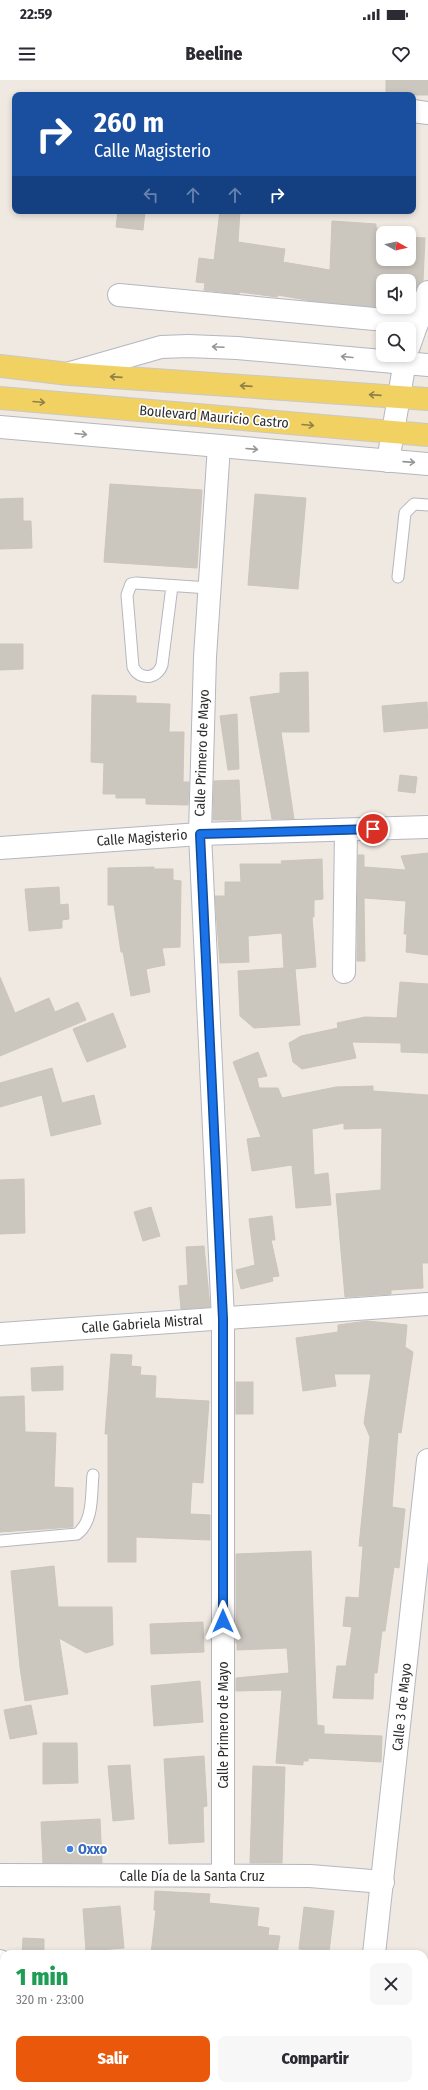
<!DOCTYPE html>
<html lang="es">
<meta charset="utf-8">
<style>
:root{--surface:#fff;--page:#f7f7f7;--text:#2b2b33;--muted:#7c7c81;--accent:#ea580c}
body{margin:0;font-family:"Fira Sans Condensed",sans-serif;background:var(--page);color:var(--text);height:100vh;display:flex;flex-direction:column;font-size:15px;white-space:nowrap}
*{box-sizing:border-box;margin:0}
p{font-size:13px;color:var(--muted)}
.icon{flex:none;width:22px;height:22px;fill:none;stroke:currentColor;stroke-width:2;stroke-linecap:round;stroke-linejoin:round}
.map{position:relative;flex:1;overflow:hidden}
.side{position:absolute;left:0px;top:1870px;width:428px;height:140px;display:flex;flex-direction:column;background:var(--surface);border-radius:12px 12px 0 0;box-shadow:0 2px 6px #0003}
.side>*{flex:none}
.hud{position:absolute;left:12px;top:12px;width:404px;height:122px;border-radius:8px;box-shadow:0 2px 6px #0003;background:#1a4fa0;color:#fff;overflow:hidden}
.needle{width:26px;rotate:98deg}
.buttons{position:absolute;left:376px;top:146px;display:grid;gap:8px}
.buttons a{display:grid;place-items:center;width:40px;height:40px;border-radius:8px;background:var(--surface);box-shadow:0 2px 6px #0003;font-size:20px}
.pin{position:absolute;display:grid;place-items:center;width:34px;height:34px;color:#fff;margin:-17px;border:2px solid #fff;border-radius:50%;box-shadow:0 1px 4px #0007}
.me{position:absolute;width:44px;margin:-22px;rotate:0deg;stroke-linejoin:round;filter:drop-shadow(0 0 3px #0008)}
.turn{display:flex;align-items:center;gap:14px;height:84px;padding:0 16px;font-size:18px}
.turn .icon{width:52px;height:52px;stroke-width:2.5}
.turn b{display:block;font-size:28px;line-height:34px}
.lanes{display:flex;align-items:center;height:38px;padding:0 16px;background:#0003;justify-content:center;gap:20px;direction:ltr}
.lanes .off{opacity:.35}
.round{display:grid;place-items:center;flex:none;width:42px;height:42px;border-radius:8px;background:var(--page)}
.summary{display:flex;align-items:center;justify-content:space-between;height:68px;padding:0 16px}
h1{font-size:24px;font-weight:800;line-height:30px;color:#1e9e55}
.primary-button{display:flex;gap:8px;margin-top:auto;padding:8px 16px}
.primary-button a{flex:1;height:46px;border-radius:8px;background:var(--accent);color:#fff;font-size:16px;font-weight:800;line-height:46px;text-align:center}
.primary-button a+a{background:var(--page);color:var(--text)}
.status{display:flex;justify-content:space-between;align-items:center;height:28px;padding:0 20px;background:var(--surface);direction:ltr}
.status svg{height:11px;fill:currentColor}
header{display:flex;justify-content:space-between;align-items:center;height:52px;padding:0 16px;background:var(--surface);font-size:18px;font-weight:800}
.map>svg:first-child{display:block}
.building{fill:#cbc7bf;stroke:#cbc5ba;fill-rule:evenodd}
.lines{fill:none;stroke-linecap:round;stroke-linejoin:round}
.lane-casing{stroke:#b4b7c1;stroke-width:13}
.street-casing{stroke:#b4b7c1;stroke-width:24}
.secondary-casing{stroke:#b4b7c1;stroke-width:24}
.primary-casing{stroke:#c9c9c9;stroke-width:24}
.lane{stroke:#fff;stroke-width:11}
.street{stroke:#fff;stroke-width:22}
.secondary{stroke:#fff;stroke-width:22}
.primary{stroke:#f2d163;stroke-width:22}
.oneway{stroke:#969696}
.oneway2{stroke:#908048}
.route-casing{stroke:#114b97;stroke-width:10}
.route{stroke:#1a73e8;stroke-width:7}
.shop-dot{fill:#3f7fe0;stroke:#fff;stroke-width:1.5}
.labels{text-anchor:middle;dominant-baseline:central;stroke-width:3.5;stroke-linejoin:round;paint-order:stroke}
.street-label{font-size:14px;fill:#2e2e2e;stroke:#fff}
.shop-label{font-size:14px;font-weight:bold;fill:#366cbe;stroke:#fff;text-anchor:start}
</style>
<div class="status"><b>22:59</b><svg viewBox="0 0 49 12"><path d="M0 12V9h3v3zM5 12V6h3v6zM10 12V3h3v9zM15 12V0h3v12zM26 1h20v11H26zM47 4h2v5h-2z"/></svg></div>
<header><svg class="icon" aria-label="menu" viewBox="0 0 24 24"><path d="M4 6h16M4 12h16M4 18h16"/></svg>Beeline<svg class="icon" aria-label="heart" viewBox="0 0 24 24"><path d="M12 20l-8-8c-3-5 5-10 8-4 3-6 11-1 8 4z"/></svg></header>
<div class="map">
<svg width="428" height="2010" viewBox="0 0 428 2010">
<rect width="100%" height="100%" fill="#efe9e1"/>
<g class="building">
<rect x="386" y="0" width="42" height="15"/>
<polygon points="118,131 145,131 143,150 116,147"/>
<path d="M220,131H240L238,162L285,169L283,182L330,190L332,141L376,144V148L393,149V153H383V179H409V157L425,158L423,201L416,208L409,230L312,221L278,215L277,217L240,212L239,214L204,210L205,203L196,202L199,178L214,180ZM383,201H409V227H383Z"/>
<polygon points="110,404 202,410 197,488 104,482"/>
<polygon points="255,414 306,418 298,509 248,505"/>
<polygon points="23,418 23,441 31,441 32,468 0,469 0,419"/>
<polygon points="0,564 23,564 23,589 0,590"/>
<polygon points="308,592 309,652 281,652 294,739 272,739 250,617 280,613 280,593"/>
<polygon points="92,615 136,616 136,623 170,624 169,652 184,652 183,702 189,702 188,725 146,724 146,718 116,718 116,714 103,714 104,683 91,682"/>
<polygon points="427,622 428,648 384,652 382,626"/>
<polygon points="237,634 239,689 228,690 220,636"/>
<polygon points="400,695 417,697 415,713 398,711"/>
<polygon points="239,700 241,740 213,740 214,701"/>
<polygon points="428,773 428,875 406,872 407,854 404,854 406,821 364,818 365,881 357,881 358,775 364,775 364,787 406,790 401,776"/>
<polygon points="322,779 323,819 314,820 314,837 312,837 316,887 295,889 300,945 254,948 240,936 238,891 284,888 282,853 248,856 249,882 220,883 215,816 225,816 225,802 241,802 240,784 282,784 281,781"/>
<polygon points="154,787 154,789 173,789 173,800 181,801 180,867 162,868 165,885 146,889 150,912 131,916 123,872 121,872 114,825 108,825 108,788"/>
<polygon points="59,807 60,825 68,824 69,839 62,840 62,848 29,851 25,809"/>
<polygon points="0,897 15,933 49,918 55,932 78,922 86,940 0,976"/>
<polygon points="400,902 428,904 428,973 401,972 401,963 352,962 356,978 302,989 293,982 289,963 301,956 338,948 337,943 365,937 397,938"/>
<polygon points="113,933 126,967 87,982 73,949"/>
<polygon points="258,972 267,996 257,998 259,1008 278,1008 282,1018 336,1007 373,1006 373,1011 428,1015 428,1183 422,1183 423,1208 391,1210 391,1214 345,1217 336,1114 381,1110 382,1048 344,1049 344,1043 312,1049 314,1095 328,1093 331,1125 296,1128 292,1085 252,1091 247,1059 261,1057 233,982"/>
<polygon points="52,988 62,1023 94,1015 101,1044 51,1056 42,1015 0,1027 0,1003"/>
<polygon points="24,1099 25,1153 0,1154 0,1100"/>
<polygon points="151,1127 160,1156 143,1161 134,1132"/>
<polygon points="272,1136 275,1160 271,1160 279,1196 272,1197 273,1201 241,1209 236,1190 255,1185 249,1139"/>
<polygon points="204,1166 210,1227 181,1229 179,1206 188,1205 186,1167"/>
<polygon points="367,1241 407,1245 405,1267 413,1272 401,1353 398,1352 392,1427 405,1429 399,1488 394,1487 385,1551 382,1551 377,1593 374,1593 373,1619 333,1618 337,1586 346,1586 352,1547 343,1546 346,1517 359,1518 363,1466 359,1466 370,1357 364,1343 371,1294 334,1294 336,1306 303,1311 296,1258 338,1252 338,1245"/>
<polygon points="111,1274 132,1275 131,1286 141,1287 140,1295 156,1296 155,1318 209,1321 203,1403 192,1402 190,1434 210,1435 210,1460 136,1457 136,1482 108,1482 108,1354 105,1354"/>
<polygon points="63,1286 63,1310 32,1311 31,1288"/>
<rect x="236" y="1302" width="17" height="32"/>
<polygon points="24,1316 25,1352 56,1353 54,1407 73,1408 73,1447 0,1452 0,1317"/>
<polygon points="311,1471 317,1645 324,1646 324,1654 382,1656 381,1682 308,1678 308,1681 303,1681 303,1685 276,1683 282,1610 236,1611 236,1598 289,1593 287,1568 237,1570 237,1563 236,1563 236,1474"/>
<polygon points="54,1486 58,1527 112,1527 113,1565 86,1573 59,1558 68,1614 25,1621 20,1587 11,1491"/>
<polygon points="203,1542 204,1572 151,1574 150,1544"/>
<polygon points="200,1601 203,1642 154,1646 151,1606"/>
<polygon points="31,1625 37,1654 10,1659 4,1630"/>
<polygon points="43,1663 77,1663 78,1703 43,1704"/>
<polygon points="204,1676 207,1726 203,1727 204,1762 169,1764 164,1679"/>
<polygon points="130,1685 134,1739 113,1741 108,1686"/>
<polygon points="253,1686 285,1687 282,1783 250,1783"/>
<polygon points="100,1739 102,1783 43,1783 41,1742"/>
<polygon points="155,1811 210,1814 209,1823 259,1828 257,1846 269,1848 268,1855 280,1856 277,1874 151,1874 156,1830 154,1830"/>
<polygon points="120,1826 124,1868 86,1871 83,1829"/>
<polygon points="304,1827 334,1831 329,1872 299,1869"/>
<polygon points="23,1858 44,1859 44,1874 22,1874"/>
</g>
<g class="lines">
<g class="lane-casing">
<g id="lane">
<polyline points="398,497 405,433 414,424 428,425"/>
<path d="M172,506L162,585C157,599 140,601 133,587L127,515L131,504L136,503L209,508"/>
<path d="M0,1461L77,1454C94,1441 91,1414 93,1395"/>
</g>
</g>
<g class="street-casing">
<g id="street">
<polyline points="413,31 428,33"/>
<polyline points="119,215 417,243"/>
<polyline points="409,266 428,212"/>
<polyline points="0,347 428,384"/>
<polyline points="219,366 205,577 200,754 223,1239 223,1796"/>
<polyline points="388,381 406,275"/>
<polyline points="0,768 200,754 428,747"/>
<polyline points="344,892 346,750"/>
<polyline points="0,1254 428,1224"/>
<polyline points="0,1795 310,1796 383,1802"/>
<polyline points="374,1874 428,1380"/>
<polyline points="0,1996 4,1996"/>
<polyline points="193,2006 193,2010"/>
<polyline points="123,2010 158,2006"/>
<polyline points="357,2010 358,2006"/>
</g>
</g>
<g class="secondary-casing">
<g id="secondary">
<polyline points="70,293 161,267 188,266 237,268 428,285"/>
<polyline points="0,1881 4,1940"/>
<polyline points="8,2006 9,2010"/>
</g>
</g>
<g class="primary-casing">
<g id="primary">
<polyline points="0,286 69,294 428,319"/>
<polyline points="0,318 428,355"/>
</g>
</g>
<use href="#lane" class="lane"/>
<use href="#street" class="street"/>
<use href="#secondary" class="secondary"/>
<use href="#primary" class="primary"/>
</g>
<defs><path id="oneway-shaft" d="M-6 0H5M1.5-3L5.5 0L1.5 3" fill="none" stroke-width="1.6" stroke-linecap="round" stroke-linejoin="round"/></defs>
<g class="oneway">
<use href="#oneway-shaft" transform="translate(218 267) rotate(-177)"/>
<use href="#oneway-shaft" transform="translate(347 277) rotate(-175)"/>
<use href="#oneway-shaft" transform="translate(81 354) rotate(5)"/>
<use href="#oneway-shaft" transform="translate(252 369) rotate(5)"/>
<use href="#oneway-shaft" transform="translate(409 382) rotate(4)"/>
</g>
<g class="oneway2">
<use href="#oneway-shaft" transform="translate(116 297) rotate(-176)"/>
<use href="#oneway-shaft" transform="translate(246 306) rotate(-176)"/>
<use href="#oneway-shaft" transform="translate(375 315) rotate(-176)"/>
<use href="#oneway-shaft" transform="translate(39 322) rotate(5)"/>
<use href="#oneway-shaft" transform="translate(308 345) rotate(5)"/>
</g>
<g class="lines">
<g class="route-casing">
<polyline id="route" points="223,1541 223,1239 200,754 373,749"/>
</g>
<use href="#route" class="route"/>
</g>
<circle class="shop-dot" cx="70" cy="1769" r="4"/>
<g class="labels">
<g class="street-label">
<text transform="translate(214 337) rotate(5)">Boulevard Mauricio Castro</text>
<text transform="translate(202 673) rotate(-88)">Calle Primero de Mayo</text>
<text transform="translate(142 758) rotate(-4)">Calle Magisterio</text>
<text transform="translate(142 1244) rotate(-4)">Calle Gabriela Mistral</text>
<text transform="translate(402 1627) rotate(-84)">Calle 3 de Mayo</text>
<text transform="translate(223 1645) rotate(-90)">Calle Primero de Mayo</text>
<text x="192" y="1796">Calle Día de la Santa Cruz</text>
</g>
<g class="shop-label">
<text x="78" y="1769">Oxxo</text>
</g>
</g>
</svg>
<div class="buttons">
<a><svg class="needle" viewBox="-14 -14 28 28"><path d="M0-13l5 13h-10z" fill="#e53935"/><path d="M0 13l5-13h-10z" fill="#7c7c81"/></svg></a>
<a><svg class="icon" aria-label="sound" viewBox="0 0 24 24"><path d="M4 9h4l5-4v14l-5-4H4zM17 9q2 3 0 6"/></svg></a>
<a><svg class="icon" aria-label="search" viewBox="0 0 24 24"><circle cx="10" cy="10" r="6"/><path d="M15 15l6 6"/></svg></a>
</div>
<div class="pin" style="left:373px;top:749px;background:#d93025"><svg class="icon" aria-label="arrive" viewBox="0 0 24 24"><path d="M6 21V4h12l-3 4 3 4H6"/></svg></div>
<svg class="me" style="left:223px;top:1541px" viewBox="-20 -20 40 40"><path d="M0-17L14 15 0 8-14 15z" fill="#1a73e8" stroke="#fff" stroke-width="4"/></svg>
<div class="hud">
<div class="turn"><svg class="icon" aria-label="right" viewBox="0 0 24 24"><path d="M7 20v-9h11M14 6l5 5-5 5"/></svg><div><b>260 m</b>Calle Magisterio</div></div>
<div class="lanes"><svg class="icon off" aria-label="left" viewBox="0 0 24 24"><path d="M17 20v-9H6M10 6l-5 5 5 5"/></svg><svg class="icon off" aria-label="ahead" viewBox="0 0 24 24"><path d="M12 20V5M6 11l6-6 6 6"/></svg><svg class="icon off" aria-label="ahead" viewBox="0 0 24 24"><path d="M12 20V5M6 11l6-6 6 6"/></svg><svg class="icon" aria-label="right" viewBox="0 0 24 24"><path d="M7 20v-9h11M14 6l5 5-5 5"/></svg></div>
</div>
<section class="side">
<div class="summary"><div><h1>1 min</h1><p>320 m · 23:00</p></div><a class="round"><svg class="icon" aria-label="close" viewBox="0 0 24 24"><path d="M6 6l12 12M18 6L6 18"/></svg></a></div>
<div class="primary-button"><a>Salir</a><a>Compartir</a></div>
</section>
</div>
